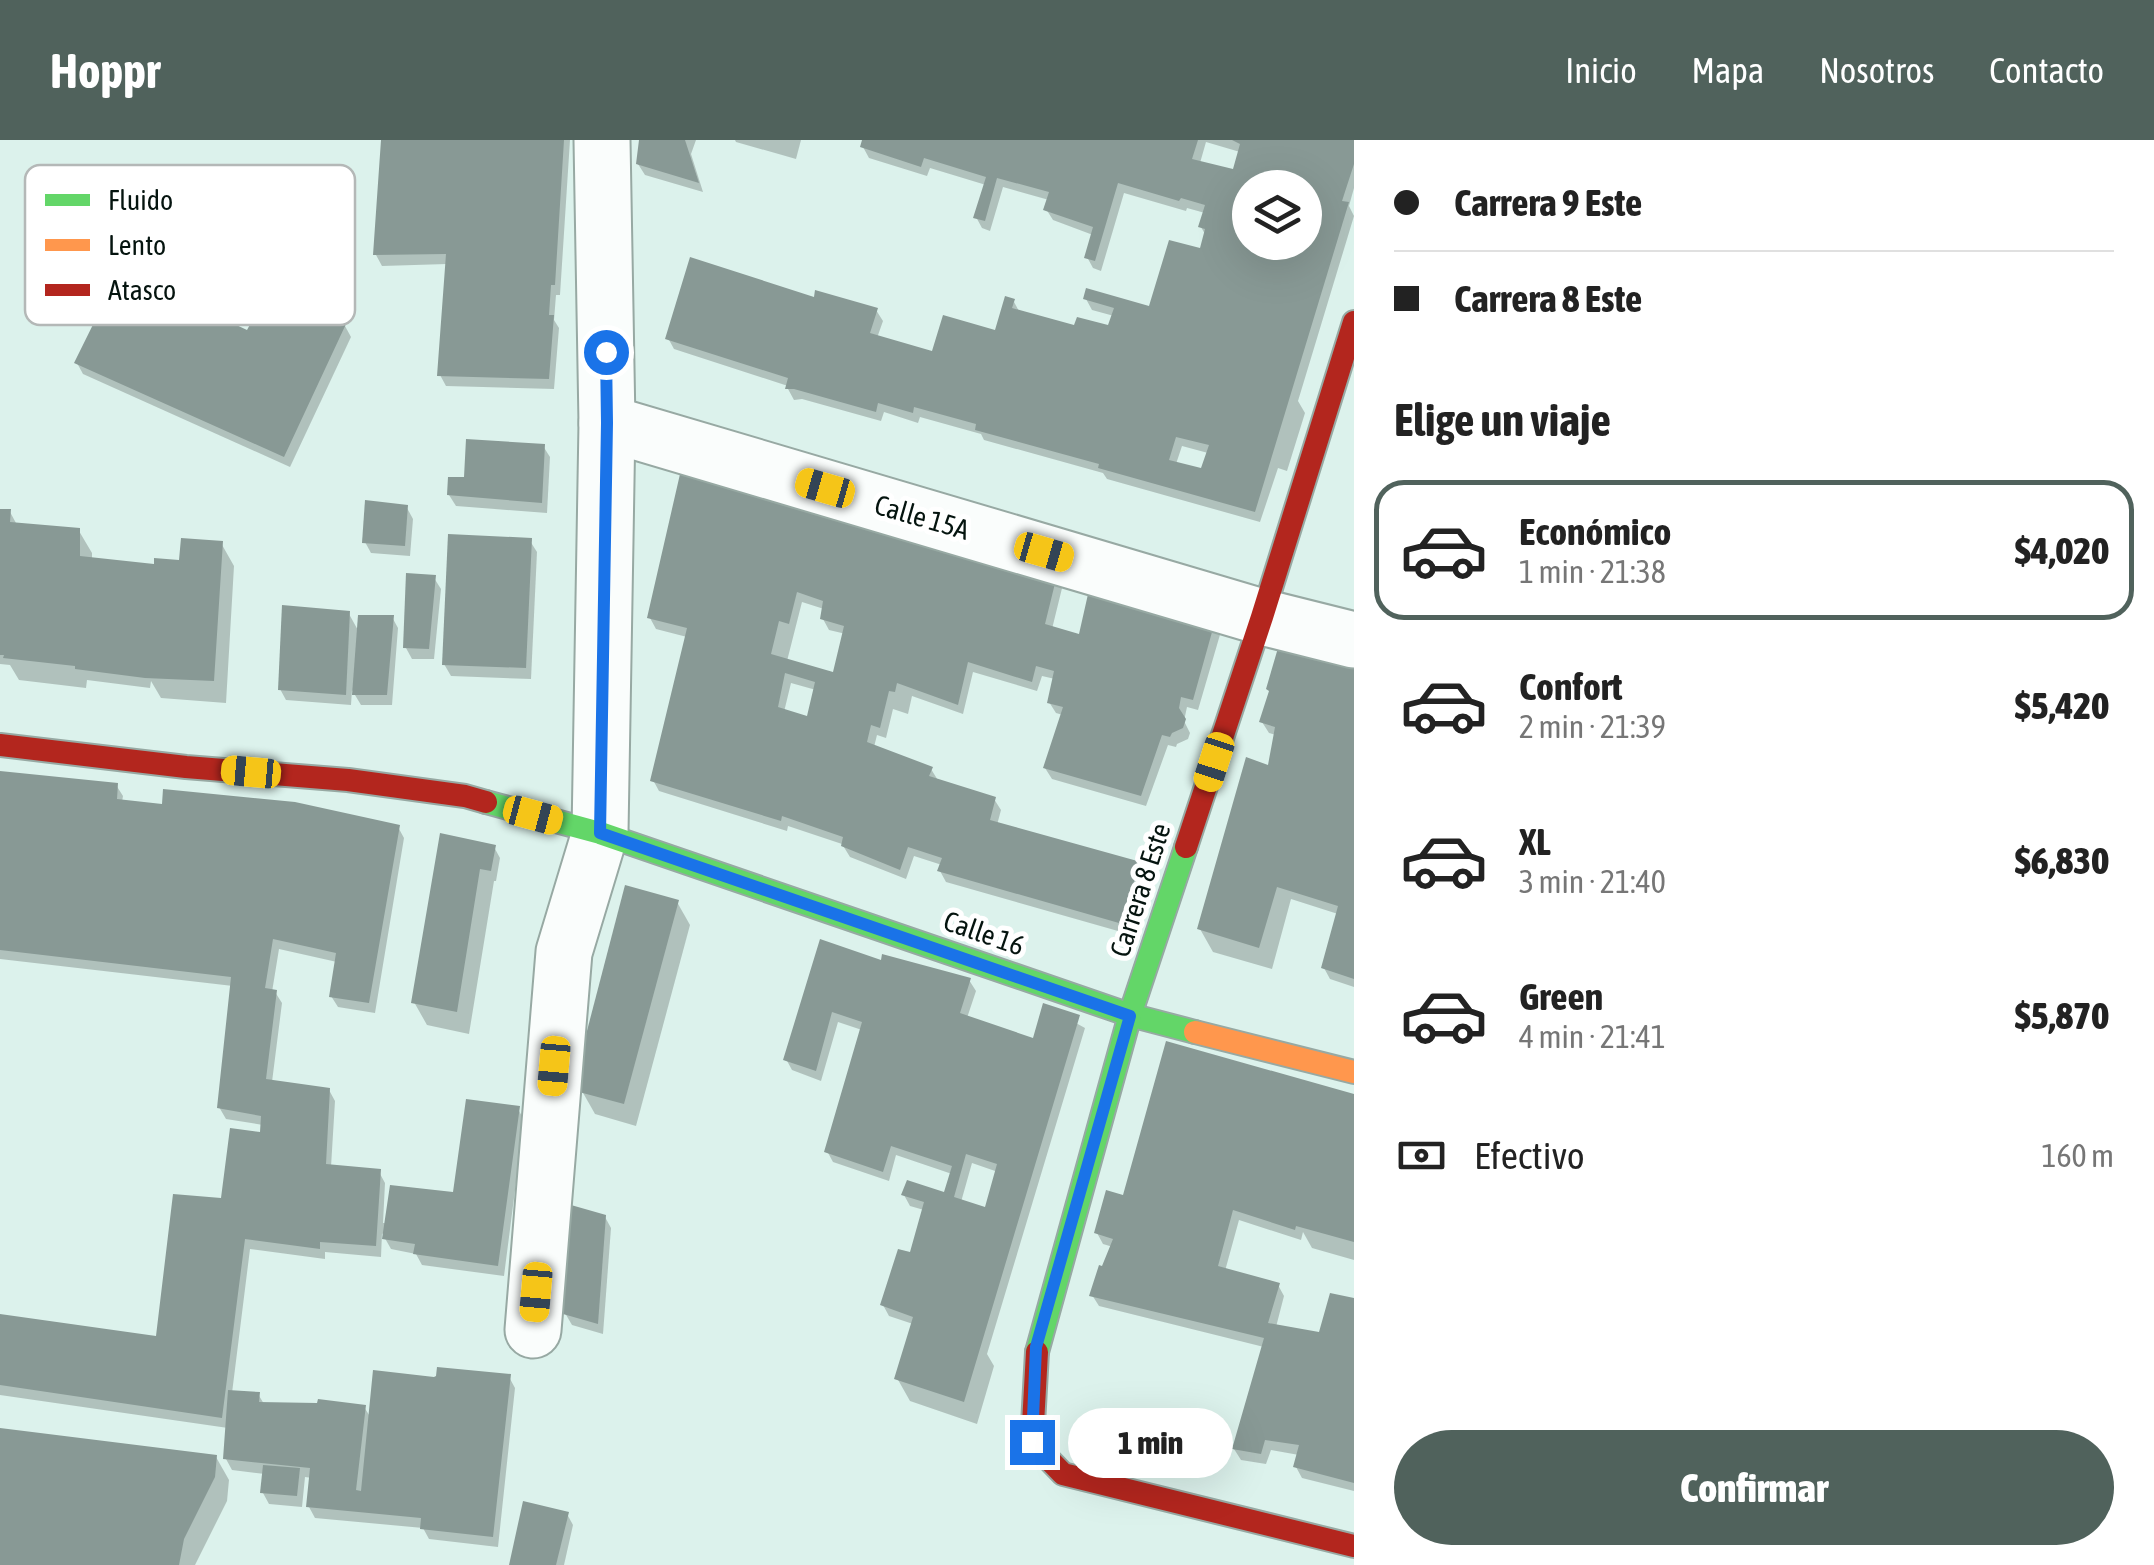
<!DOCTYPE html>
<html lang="es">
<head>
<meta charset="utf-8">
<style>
  body { margin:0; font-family:"Asap Condensed",sans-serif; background:#f2f2f2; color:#222; height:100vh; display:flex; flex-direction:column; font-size:38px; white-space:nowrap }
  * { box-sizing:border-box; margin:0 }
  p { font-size:32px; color:#767676 }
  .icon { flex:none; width:55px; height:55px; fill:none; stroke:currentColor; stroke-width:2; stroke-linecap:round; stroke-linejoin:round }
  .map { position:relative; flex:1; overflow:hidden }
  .drawer { display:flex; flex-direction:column; background:#fff; width:800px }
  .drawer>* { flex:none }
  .hud { display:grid; align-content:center; height:220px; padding:0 40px; background:#fff }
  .buttons { position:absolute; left:1232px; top:30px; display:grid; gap:20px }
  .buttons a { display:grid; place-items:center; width:90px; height:90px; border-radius:50%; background:#fff; box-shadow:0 10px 40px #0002; font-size:50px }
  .end { position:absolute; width:45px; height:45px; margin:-22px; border:12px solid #1a73e8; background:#fff; box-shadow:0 0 0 5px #fff }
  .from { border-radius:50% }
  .bubble { position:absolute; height:70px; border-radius:35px; background:#fff; box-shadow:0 10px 40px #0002; font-size:32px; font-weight:800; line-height:70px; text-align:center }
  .car { position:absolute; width:30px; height:60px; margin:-30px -15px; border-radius:12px; box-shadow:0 0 8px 2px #0007; background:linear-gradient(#f5c518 24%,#345 0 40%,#f5c518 0 76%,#345 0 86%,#f5c518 0) }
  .hud b { display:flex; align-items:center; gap:35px; height:95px; font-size:38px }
  .hud b+b { border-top:2px solid #e0e0e0 }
  .hud i { width:25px; height:25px; background:#222 }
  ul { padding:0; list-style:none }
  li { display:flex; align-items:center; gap:30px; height:140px; margin:0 20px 15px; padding:0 20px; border:5px solid transparent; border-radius:30px }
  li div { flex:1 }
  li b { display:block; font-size:38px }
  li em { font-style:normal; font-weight:800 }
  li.selected { border-color:#50625c }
  li>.icon { width:90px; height:90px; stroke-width:1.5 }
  h2 { padding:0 40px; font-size:45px; line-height:120px }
  .pay { display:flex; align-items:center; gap:25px; height:110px; padding:0 40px; font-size:38px }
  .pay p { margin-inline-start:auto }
  .primary-button { display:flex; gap:20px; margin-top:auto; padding:20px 40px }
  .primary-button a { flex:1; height:115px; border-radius:60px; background:#50625c; color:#fff; font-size:40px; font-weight:800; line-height:115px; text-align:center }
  header { display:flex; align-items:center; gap:60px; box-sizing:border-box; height:140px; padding:0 50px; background:#50625c; color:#fff }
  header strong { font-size:48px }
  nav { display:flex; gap:55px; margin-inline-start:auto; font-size:35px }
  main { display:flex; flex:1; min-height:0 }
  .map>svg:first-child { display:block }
</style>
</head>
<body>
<header>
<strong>Hoppr</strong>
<nav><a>Inicio</a><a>Mapa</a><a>Nosotros</a><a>Contacto</a></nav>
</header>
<main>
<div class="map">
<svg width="1354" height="1425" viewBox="0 0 1354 1425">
  <rect width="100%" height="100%" fill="#dcf2ec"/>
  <g fill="#0003" fill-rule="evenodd">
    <polygon points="383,0 570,0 560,155 556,155 554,180 559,188 554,249 446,246 440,235 447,124 382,126 376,115"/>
    <polygon points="641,0 696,0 691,14 703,52 645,35 638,24"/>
    <polygon points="735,0 801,0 796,19 736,2"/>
    <path d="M865 0H1354V48L1349 66 1354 76 1298 261 1305 273 1287 331 1278 328 1260 382 1107 339 1103 333 984 300 981 294 920 277 918 283 884 272 881 281 802 259 794 260 788 249V246L674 209 668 198 816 161 876 170 883 181 877 198 933 214 997 193 1014 162 1020 173 1076 188H1110L1114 176 1092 170 1086 159 1151 169 1202 111 1206 96 1201 87 1205 73 1187 68 1186 71 1124 53 1101 131 1093 128 1087 117 1093 95 1053 80 1046 69 1049 60 1003 47 990 91 982 88 976 77 986 45 930 28 927 36 869 18 863 7ZM1206 2 1240 12 1234 33 1200 23ZM1250 48H1305V102H1250ZM1182 306 1208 313 1203 331 1176 324Z"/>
    <polygon points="345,186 351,197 290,327 83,234 77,223 248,193"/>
    <polygon points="543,306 550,317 547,373 456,366 449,355 467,339"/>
    <path d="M685 324 1065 436 1052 489 1081 497 1224 481 1198 570 1187 567 1184 581 1190 593 1188 599 1177 604 1176 607 1168 605 1146 666 1052 639 1045 628 1063 575 1056 573 1049 562 1055 539 1042 536 1037 551 973 532 963 574 912 556 908 574 893 569 886 598 877 595 874 607 931 629 939 642 994 659 1001 670 997 685 1139 724 1146 736 1125 793 946 742 940 731 942 725 914 716 906 739 850 717 842 704 788 686 787 691 659 651 653 640 687 497 656 489 650 478ZM802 462 824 469 823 479 829 490 846 494 839 538 787 521ZM791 543 816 550 809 579 784 572Z"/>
    <polygon points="407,368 413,379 410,416 371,413 365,402"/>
    <polygon points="0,371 10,372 16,383 79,391 92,413 92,420 152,427 181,423 221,403 234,426 226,563 161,558 151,541 150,548 87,540 86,548 19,540 10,525 0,524"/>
    <polygon points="530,401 537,412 531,539 451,536 444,524"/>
    <polygon points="434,438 441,449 434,519 412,519 406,508"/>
    <polygon points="349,474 359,492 392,477 398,488 392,565 361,565 352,550 351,565 286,560 280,549"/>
    <polygon points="1354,508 1354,847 1330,839 1324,828 1338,774 1291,759 1272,829 1213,812 1200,789 1270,627 1276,595 1269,593 1262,582"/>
    <polygon points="0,633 116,645 123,656 122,662 398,687 404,698 375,873 338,867 331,856 337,822 279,809 272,852 275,852 282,863 272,942 329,950 335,961 331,1027 379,1032 385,1043 383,1083 387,1083 455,1054 518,969 524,980 504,1136 422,1125 416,1114 391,1109 382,1093 381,1117 325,1112 325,1119 250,1109 232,1253 258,1254 264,1264 364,1267 371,1278 434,1240 509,1237 515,1248 498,1407 429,1399 423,1388 315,1378 309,1367 312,1338 305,1337 302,1367 269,1364 263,1353 265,1334 232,1330 226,1319 228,1288 0,1255 0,1177 158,1199 223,1060 262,995 263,985 226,979 219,967 233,846 0,819"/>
    <polygon points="442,696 494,707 500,718 496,741 494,741 469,894 427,885 414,862"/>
    <polygon points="677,762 690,785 636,986 595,974 582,951"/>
    <path d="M821 802 883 823 969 840 976 851 967 878 1035 901 1045 866 1085 888 987 1214 994 1226 977 1284 910 1261 897 1238 913 1184 889 1176 883 1165 912 1116 924 1070 910 1066 904 1055 946 1056 952 1034 896 1015 889 1041 833 1022 827 1011 862 890 838 882 821 941 792 930 786 919ZM972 1023 998 1032 987 1070 961 1062Z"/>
    <polygon points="1354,956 1354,1120 1312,1108 1303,1092 1301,1100 1239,1080 1225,1131 1278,1145 1284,1156 1276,1187 1321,1195 1354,1162 1354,1351 1302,1338 1296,1327 1299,1315 1271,1310 1266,1324 1241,1320 1234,1309 1264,1207 1099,1166 1092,1155 1113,1107 1103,1104 1097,1093 1125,1058"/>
    <polygon points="605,1077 611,1088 603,1194 572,1185 565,1173"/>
    <polygon points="0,1291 216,1317 229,1340 227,1361 195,1425 0,1425"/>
    <polygon points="567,1374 573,1385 564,1425 512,1425"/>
  </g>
  <g fill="#889995" fill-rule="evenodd">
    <polygon points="381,0 564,0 555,145 551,145 549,175 554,175 549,239 437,236 446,114 373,115"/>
    <polygon points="639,0 685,0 699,43 636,24"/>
    <path d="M862 0H1198L1192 19 1233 29 1240 4 1232 0H1354V24L1342 61 1349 62 1255 372 1098 328 1099 324 975 290 976 284 914 267 913 273 878 263 876 272 794 249H785L788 238 665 199 690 117 814 157 815 150 878 168 870 193 932 211 943 175 995 190 1005 156 1015 159 1012 168 1074 185 1077 177 1108 185 1114 168 1083 159 1086 148 1149 166 1169 100 1200 108 1205 89 1198 87 1205 65 1181 58 1179 61 1118 43 1095 121 1084 118 1093 87 1043 70 1049 52 997 38 985 81 973 78 986 37 924 18 921 27 860 7ZM1250 48H1305V102H1250ZM1176 297 1209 305 1201 328 1169 320Z"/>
    <polygon points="120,130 247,190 270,148 346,184 284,317 74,223"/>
    <polygon points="466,299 545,304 542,363 447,355 448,337 464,337"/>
    <path d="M683 321 1060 423 1045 484 1079 494 1093 432 1219 467 1193 560 1181 557 1179 568 1186 579 1183 588 1172 593 1170 597 1162 595 1141 656 1043 628 1063 567 1047 563 1054 531 1036 526 1032 542 968 522 958 565 897 543 895 552 889 551 880 588 871 585 867 602 933 627 929 636 996 657 990 680 1141 722 1119 783 937 731 942 718 908 707 900 730 841 706 843 697 782 676 781 681 650 641 687 488 647 478ZM797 452 823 461 820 479 844 486 833 532 771 514 779 481 789 484ZM785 533 815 542 807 576 778 567Z"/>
    <polygon points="365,360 408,365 405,406 362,403"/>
    <polygon points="0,369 11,369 10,382 80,388 80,416 154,424 154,418 179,420 181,398 223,401 214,541 145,538 75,529 75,526 3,518 4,515 0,515"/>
    <polygon points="448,394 532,398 526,528 442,525"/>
    <polygon points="406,433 436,435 429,509 403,508"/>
    <polygon points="282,465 350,471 346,555 278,550"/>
    <polygon points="358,475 394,475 387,555 352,555"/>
    <polygon points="1285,484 1354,505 1354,839 1321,828 1338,766 1277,747 1259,808 1197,789 1246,617 1268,625 1275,587 1259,582 1269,551 1266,549"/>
    <polygon points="0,631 118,643 117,659 162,664 163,649 295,662 400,685 369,863 329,857 336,813 273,799 265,848 277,850 266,939 330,948 326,1024 381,1029 376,1106 320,1102 320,1109 245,1099 222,1278 0,1245 0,1174 156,1196 173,1054 221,1058 230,988 260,992 261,976 217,968 231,837 0,810"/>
    <polygon points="440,693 496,705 491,731 480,729 457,872 411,863"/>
    <polygon points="625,745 679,760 624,964 579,952 582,910"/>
    <path d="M820 799 881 820 882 814 971 838 960 873 1033 898 1043 863 1080 875 964 1262 894 1239 913 1177 880 1165 898 1109 910 1112 924 1062 901 1055 907 1040 944 1052 952 1026 891 1006 883 1032 824 1012 862 882 832 872 816 931 783 920ZM966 1014 997 1024 985 1067 954 1057Z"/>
    <polygon points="1166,901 1354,954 1354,1102 1296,1086 1295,1090 1233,1070 1218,1126 1280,1143 1268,1183 1319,1192 1330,1153 1354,1158 1354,1343 1293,1327 1299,1305 1265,1300 1261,1314 1232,1309 1264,1198 1089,1156 1099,1125 1102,1126 1113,1099 1094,1093 1106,1050 1123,1055"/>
    <polygon points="466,959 520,966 498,1126 413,1114 415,1104 382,1099 390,1045 453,1052"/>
    <polygon points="571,1065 606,1075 598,1184 563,1174"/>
    <polygon points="437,1227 511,1234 493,1397 420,1389 421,1378 306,1367 310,1328 223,1319 228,1250 260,1252 259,1262 317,1263 318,1259 366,1265 356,1350 361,1351 373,1230 434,1237 436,1236"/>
    <polygon points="0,1288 217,1315 215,1337 184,1399 179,1425 0,1425"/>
    <polygon points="263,1325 300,1328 297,1356 260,1353"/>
    <polygon points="523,1361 569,1372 556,1425 509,1425"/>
  </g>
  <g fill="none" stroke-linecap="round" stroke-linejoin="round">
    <g stroke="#97a9a3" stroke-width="59">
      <g id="street">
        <polyline points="607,283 1262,477 1354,500"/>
        <polyline points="533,1190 564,812 600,693 607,283 602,0"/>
      </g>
    </g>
    <g stroke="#97a9a3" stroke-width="26">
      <g id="fast">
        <polyline points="486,662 600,693 1130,875 1195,892"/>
        <polyline points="1037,1212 1130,875 1186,707"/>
      </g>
    </g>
    <g stroke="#97a9a3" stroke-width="26">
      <polyline id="slow" points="1195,892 1354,932"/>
    </g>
    <g stroke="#97a9a3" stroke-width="26">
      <g id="jam">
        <polyline points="0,605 186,627 348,640 465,656 486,662"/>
        <polyline points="1186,707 1262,477 1354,182"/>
        <polyline points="1037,1212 1032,1302 1063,1334 1354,1406"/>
      </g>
    </g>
    <use href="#street" stroke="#fafdfc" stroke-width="55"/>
    <use href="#fast" stroke="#63d668" stroke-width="22"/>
    <use href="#slow" stroke="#ff974d" stroke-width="22"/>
    <use href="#jam" stroke="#b3261e" stroke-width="22"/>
  </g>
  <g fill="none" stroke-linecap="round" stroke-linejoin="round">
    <polyline stroke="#1a73e8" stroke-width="12" points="606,212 607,283 600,693 1130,876 1036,1207 1032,1302"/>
  </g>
  <g text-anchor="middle" stroke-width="10" stroke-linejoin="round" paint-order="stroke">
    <g font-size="28" fill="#05140f" stroke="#fff">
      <text transform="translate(922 377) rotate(16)" y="10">Calle 15A</text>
      <text transform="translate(1140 750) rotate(-72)" y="10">Carrera 8 Este</text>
      <text transform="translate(984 793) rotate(19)" y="10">Calle 16</text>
    </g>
  </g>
  <rect x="25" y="25" width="330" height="160" rx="15" fill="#fff" stroke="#b4b8b7" stroke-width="2.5"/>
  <rect x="45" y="54" width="45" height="12" fill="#63d668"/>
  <rect x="45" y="99" width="45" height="12" fill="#ff974d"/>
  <rect x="45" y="144" width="45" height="12" fill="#b3261e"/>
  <g font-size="28" fill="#05140f">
    <text x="108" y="70">Fluido</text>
    <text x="108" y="115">Lento</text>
    <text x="108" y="160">Atasco</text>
  </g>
</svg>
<div class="buttons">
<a><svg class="icon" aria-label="layers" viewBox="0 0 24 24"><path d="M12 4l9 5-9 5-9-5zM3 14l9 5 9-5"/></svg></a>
</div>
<i class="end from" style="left:606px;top:212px"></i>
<i class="end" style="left:1032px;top:1302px"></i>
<div class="bubble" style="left:1068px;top:1268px;width:165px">1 min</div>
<i class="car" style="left:825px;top:348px;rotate:286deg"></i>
<i class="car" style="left:1044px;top:412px;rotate:106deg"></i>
<i class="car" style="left:1214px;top:622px;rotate:198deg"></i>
<i class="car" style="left:251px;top:632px;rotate:275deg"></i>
<i class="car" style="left:533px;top:675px;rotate:105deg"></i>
<i class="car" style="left:554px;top:926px;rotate:185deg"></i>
<i class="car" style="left:536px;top:1152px;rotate:185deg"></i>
</div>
<section class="drawer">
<div class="hud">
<b><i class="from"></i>Carrera 9 Este</b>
<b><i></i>Carrera 8 Este</b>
</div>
<h2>Elige un viaje</h2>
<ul>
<li class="selected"><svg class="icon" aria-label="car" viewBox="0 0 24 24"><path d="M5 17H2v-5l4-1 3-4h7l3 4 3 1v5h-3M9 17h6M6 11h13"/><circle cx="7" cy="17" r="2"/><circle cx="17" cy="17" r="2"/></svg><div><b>Económico</b><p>1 min · 21:38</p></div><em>$4,020</em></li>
<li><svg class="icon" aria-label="car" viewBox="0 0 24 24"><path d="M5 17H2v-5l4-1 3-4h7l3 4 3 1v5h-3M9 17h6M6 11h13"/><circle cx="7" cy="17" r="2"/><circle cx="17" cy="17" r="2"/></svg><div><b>Confort</b><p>2 min · 21:39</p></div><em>$5,420</em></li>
<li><svg class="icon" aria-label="car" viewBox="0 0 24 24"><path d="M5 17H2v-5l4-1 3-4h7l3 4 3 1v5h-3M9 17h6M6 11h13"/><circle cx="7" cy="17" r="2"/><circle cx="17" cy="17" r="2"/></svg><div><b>XL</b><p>3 min · 21:40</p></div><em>$6,830</em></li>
<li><svg class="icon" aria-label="car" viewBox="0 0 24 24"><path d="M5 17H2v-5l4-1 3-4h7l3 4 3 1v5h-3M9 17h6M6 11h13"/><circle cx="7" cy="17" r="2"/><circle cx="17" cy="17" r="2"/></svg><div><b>Green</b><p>4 min · 21:41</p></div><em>$5,870</em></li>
</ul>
<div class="pay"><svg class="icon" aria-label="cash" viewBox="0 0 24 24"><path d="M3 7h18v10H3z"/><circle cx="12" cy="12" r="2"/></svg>Efectivo<p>160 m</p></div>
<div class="primary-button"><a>Confirmar</a></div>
</section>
</main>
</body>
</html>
